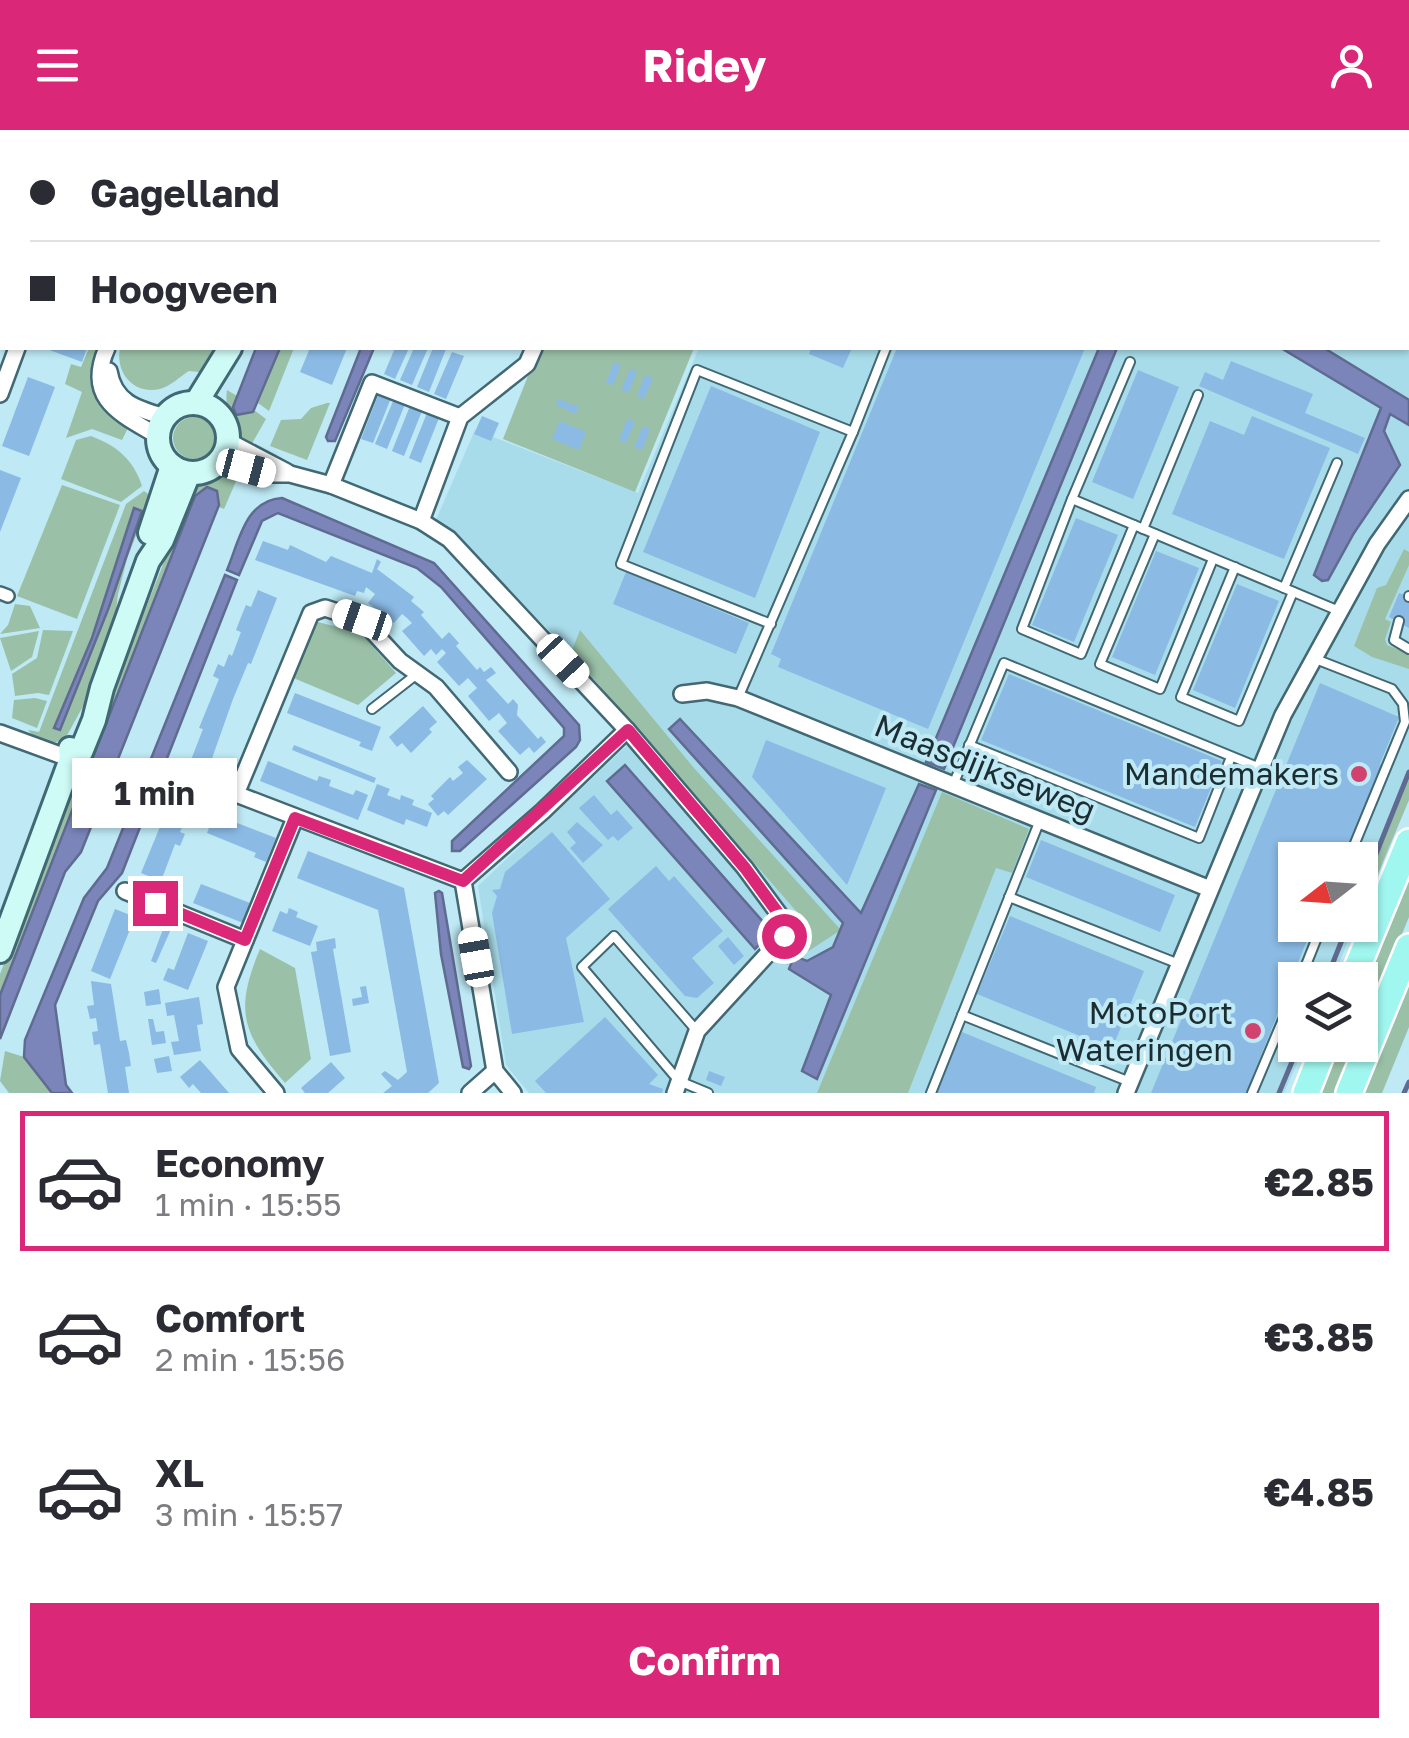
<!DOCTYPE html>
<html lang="en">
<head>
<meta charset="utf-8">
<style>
  body { margin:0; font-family:"Golos Text",sans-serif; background:#f2f2f3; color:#2b2b33; height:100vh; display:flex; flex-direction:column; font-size:38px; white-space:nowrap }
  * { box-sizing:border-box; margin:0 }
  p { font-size:32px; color:#7c7c81 }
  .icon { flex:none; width:55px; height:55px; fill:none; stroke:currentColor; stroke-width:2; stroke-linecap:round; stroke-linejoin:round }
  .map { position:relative; height:963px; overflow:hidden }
  .panel { display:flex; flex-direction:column; background:#fff; flex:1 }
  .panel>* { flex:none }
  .banner { position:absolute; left:0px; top:0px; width:1410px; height:220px; box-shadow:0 2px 8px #0004; display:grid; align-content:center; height:220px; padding:0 30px; background:#fff }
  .needle { width:65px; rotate:253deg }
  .tools { position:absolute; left:1278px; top:712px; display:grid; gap:20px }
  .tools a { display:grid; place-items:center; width:100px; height:100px; border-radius:0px; background:#fff; box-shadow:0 2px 8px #0004; font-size:50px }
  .end { position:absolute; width:45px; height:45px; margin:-22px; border:12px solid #db2777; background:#fff; box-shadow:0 0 0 5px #fff }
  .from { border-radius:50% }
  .bubble { position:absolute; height:70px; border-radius:0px; background:#fff; box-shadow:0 2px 8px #0004; font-size:32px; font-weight:700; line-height:70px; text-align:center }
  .car { position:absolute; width:30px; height:60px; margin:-30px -15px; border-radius:12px; box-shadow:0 0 8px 2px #0007; background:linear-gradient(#fff 24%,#345 0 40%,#fff 0 76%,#345 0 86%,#fff 0) }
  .banner b { display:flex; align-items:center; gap:35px; height:95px; font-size:38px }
  .banner b+b { border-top:2px solid #e1e1e2 }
  .banner i { width:25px; height:25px; background:#2b2b33 }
  ul { padding:18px 0 0; list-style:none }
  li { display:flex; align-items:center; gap:30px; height:140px; margin:0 20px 15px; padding:0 10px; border:5px solid transparent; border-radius:0px }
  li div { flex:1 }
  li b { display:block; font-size:38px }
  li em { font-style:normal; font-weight:700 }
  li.selected { border-color:#db2777 }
  li>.icon { width:90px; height:90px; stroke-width:1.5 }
  .button { display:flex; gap:20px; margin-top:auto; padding:20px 30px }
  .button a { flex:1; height:115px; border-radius:0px; background:#db2777; color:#fff; font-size:40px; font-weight:700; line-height:115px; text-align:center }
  header { display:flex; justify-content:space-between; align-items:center; height:130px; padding:0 30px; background:#db2777; color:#fff; font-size:45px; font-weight:700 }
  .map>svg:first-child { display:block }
</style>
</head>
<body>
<header><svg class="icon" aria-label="menu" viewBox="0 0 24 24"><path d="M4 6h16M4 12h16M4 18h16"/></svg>Ridey<svg class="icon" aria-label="person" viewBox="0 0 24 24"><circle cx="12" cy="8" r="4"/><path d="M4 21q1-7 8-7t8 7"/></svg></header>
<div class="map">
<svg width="1409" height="963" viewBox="0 0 1409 963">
  <rect width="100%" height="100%" fill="#bee9f5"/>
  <polygon fill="#a9dcea" points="790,0 1409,0 1409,665 1360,783 1360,730 1295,730 1295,795 1355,795 1332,850 1295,850 1295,915 1305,915 1284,963 529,963 506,935 478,756 639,604 558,509 435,392 475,300 638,363 699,218 1408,218 1408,2 789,2"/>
  <g fill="#9ac1a8" fill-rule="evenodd">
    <polygon points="464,0 784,0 463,2"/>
    <path d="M89 218H97C82 257 93 276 129 296L122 310 92 299 66 308 82 262 65 254 71 234 81 237Z"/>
    <path d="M120 218H220L208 243 189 241C179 247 171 256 160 259 133 265 115 242 120 218Z"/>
    <polygon points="280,218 294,218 269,281 258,273"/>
    <polygon points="539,218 694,218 635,362 503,309"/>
    <path d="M227 260 237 266 233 276 254 280 266 289 250 317C233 304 224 281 227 260Z"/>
    <polygon points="327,273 330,273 307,330 270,316 281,290 301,289 311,278"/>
    <circle cx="194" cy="308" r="21"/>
    <path d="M91 306C117 316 133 329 142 356L121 372 61 349 76 310Z"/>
    <polygon points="222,342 240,342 224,379 219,377 219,369 200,361 195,366 188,364 199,351"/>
    <polygon points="62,355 120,375 77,489 17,466"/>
    <path d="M144 361 151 366 127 429 118 464 113 507 92 560 65 609C53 616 36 611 28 600L39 602 126 374ZM134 378 109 477 61 599 55 597 92 508Z"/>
    <polygon points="184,382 189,384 0,865 0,844"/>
    <polygon points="1404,419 1409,422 1409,435 1385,489 1391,492 1385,509 1387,515 1409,524 1409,539 1372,527 1354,516 1377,458 1386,455"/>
    <polygon points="15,474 30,476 40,498 0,504 8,495"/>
    <polygon points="314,491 361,503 396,543 358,575 291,547"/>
    <polygon points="43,500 73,501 49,565 38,563 15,566 12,544 37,528"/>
    <polygon points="580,500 694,638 841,800 787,835 781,827 810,797 571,523"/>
    <polygon points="39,501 32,527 11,541 0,508"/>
    <polygon points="35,568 47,571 37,598 12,588 14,570"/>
    <polygon points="1409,649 1409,670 1360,787 1360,770"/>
    <polygon points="942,662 1029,699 1012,743 996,738 908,963 817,963"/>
    <polygon points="1409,737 1409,787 1360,906 1360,857"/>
    <path d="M260 819 295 838 311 929 285 953C242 903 234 881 260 819Z"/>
    <polygon points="1409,843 1409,897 1382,963 1360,963"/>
    <polygon points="1336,915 1356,915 1337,963 1317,963"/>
    <polygon points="5,921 24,927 52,963 9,963 0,951"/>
  </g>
  <g fill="#7c85b9" stroke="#5f6b90" stroke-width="2.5">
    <polygon points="256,218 280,218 253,282 236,285 233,277"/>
    <polygon points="361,218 374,218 335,311 328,311 326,307"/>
    <polygon points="1099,218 1117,218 944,639 926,632"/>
    <polygon points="1281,218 1324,218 1409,270 1409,295 1390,284 1384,301 1400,335 1354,403 1328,450 1322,451 1314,445 1381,278"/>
    <polygon points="207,357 217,361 219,375 81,722 65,742 0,909 0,865 195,366"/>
    <path d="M282 368 434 433 579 595 580 610 576 617 460 721H452V711L564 606V598L441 457 417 438 278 383 262 391 239 445 227 440C239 412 245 370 282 368Z"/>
    <polygon points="134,378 142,381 109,477 60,600 54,598 92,508"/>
    <polygon points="225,445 237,450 122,743 98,771 55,875 66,955 72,963 52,963 24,927 25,910 84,768 107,738"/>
    <polygon points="680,589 861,783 919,654 936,660 817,949 802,941 831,865 789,839 794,826 807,831 833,817 843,793 669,599"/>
    <polygon points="625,635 772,802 755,819 607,651"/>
    <polygon points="439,761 442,763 471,936 469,939 463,937 441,824 435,763"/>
  </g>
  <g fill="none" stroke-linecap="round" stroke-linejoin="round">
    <g stroke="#5f6b90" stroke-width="5">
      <polyline points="1360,764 1409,642"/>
      <polyline points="1326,850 1348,795"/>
      <polyline points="1279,963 1299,915"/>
      <polyline points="1404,963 1409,952"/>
    </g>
  </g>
  <g fill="#8bbae4">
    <polygon points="44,218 87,218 82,232"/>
    <polygon points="310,218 347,218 332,255 300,242"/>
    <polygon points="395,218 409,218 395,249 384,244"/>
    <polygon points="414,218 428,218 412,255 400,250"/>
    <polygon points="433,218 446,219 429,262 417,257"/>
    <polygon points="811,218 852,218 843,238 809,224"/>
    <polygon points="897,218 1085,218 928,599 778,537 781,529 771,524"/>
    <polygon points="452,222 464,226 446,269 434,264"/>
    <polygon points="1231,231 1313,264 1305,283 1365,308 1358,324 1199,256 1205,242 1223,250"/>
    <polygon points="614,232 621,236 613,255 606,253"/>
    <polygon points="630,239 637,242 629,262 621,260"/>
    <polygon points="1138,240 1179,257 1133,369 1092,352"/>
    <polygon points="645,245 653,248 644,269 637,266"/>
    <polygon points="28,247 55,257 29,326 2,316"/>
    <polygon points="711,256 820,302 755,468 643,422"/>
    <polygon points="379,263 391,268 373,313 361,309"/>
    <polygon points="394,269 405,274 387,319 375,314"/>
    <polygon points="558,269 579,277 576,284 556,275"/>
    <polygon points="410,276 422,281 404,326 392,321"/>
    <polygon points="427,283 439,288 421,333 409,328"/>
    <polygon points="482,286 499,293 491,311 474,304"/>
    <polygon points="1252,286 1330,318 1284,429 1172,384 1210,291 1244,305"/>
    <polygon points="627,289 635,292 626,313 619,310"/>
    <polygon points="560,291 586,302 579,320 552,309"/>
    <polygon points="643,296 650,299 642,320 634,317"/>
    <polygon points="0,340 21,348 0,402"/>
    <polygon points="1076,388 1118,405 1074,512 1032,495"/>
    <polygon points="263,411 288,420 290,415 326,432 331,426 372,443 377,429 381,432 377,439 414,467 411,471 424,482 421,485 442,509 449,502 459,513 456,516 477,540 480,537 484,542 491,537 496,543 486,550 508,574 513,569 518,575 517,585 538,609 541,606 546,612 534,623 529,617 520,625 498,601 507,593 499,583 489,591 468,566 477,558 468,548 459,556 437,532 446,523 442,519 436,525 431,519 424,526 402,501 412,493 407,488 402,484 394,493 368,473 375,464 366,457 364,463 357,461 355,466 255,430"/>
    <polygon points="1156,421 1199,438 1155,545 1112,527"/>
    <polygon points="626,442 749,493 736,524 613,474"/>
    <polygon points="1237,454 1279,471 1235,578 1193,560"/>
    <polygon points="258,460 277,468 251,534 248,533 233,569 198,668 174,658 178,646 184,648 203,599 199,598 219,549 213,546 218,534 224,537 229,524 232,526 241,502 236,500 241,487 246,475 251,477"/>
    <polygon points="1399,463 1409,467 1409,498 1389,487"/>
    <polygon points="1009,544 1222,631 1195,697 981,610"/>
    <polygon points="1320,553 1399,587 1380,634 1382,635 1343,730 1295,730 1295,795 1313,795 1246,963 1151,963"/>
    <polygon points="295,563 381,597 372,621 359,616 361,612 287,583"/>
    <polygon points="423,576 437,592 429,599 432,602 411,623 402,613 397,617 389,607"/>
    <polygon points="766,610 886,658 847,755 752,647"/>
    <polygon points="294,615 376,648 374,653 292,620"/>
    <polygon points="467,630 487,649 448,685 444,681 438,686 428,674 434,669 431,666 450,647 453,651 463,643 458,637"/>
    <polygon points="268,631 317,651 319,646 331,650 329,656 353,665 356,660 368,665 358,690 260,651"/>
    <polygon points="377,654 390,659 387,665 400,670 401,665 414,670 412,675 432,683 427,697 406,689 404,695 367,680"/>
    <polygon points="594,665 611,685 617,680 633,698 618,711 613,706 608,710 579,678"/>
    <polygon points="171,670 195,679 190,692 185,690 180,702 185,704 180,716 175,714 161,751 141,743"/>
    <polygon points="214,684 276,708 266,732 254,727 256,723 207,703"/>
    <polygon points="577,692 603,715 583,733 570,718 576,713 567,702"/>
    <polygon points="552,702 610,769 566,808 584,892 512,904 492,783 497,766 492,760 500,759 505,742"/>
    <polygon points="1041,710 1175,765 1160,802 1026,747"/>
    <polygon points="308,721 404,758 439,953 428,963 383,963 392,956 381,944 385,941 398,950 407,942 378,780 297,748"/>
    <polygon points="656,736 669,751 674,746 723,801 692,828 714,853 697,868 685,866 608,779"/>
    <polygon points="201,754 250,773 243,793 193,773"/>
    <polygon points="289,778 298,782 296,787 318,796 310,816 272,801 280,781 287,784"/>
    <polygon points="115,779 135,787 110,849 91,841"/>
    <polygon points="1010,786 1144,841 1112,919 977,864"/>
    <polygon points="165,794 172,797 156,833 151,831"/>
    <polygon points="188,803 208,811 188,860 163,850 168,838 174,840"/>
    <polygon points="728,807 744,826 734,835 718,816"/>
    <polygon points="335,808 336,818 333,819 351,922 330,926 311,822 317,821 316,812"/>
    <polygon points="91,851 111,854 120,911 126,910 129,923 131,936 125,937 129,963 108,963 100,914 94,915 92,902 98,901 96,888 90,889 87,876 94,875"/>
    <polygon points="366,856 369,873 353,876 352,869 362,867 360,857"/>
    <polygon points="159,859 161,874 146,876 144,862"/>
    <polygon points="199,867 203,894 197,895 201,921 174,925 171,912 179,911 174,885 167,886 165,873"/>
    <polygon points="605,887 658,945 649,954 663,959 662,963 546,963 535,951"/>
    <polygon points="148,889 153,889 156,902 164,901 166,913 152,915"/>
    <polygon points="962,902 1096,957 1094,963 937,963"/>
    <polygon points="169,926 172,941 157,943 154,929"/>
    <polygon points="200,930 209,940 229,963 201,963 193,954 189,958 180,947"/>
    <polygon points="331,932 345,948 328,963 305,963 301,958"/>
    <polygon points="709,941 725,947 721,956 706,950"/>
  </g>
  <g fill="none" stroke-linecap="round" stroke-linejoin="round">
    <g stroke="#416873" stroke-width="12">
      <g id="service">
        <polyline points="619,2 620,0"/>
        <polyline points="1208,2 1209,0"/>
        <polyline points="1408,116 1409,112"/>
        <polyline points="1130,232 1072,369 1022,499 1081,524 1134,395"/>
        <polyline points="853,302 886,218"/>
        <polyline points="1072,369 1339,481"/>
        <polyline points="1143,399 1198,265"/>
        <polyline points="1155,404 1100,534 1160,559 1213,429"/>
        <polyline points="1235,437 1181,567 1239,591 1293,462"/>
        <polyline points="1284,458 1337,333"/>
        <polyline points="1409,467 1409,466"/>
        <polyline points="1399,491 1394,510 1409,519"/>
        <polyline points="1313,528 1392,559 1403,574 1405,592 1348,730"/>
        <polyline points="738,568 853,302 697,240 621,434 771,494"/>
        <polyline points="372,579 417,544"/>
        <polyline points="969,615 1199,708 1231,627"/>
        <polyline points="953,655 1004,533 1260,638"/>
        <polyline points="1009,767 1179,834"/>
        <polyline points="1300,850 1322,795"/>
        <polyline points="962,885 1130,952"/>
        <polyline points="697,901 614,806 582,837 679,951 708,963"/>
        <polyline points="931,963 1040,690"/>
        <polyline points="1252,963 1295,861"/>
      </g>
    </g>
    <g stroke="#416873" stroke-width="16">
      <polyline id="pedestrian" points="0,463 8,466"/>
    </g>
    <g stroke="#416873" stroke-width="20">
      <g id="minor">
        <polyline points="989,0 993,2"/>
        <polyline points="90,2 90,0"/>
        <polyline points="188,2 189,0"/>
        <polyline points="0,29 2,30"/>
        <polyline points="0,178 2,179"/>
        <path d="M107 218C84 269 121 284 158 306"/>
        <path d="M109 241C114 273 138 279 165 287"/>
        <polyline points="0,264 17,218"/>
        <polyline points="228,311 287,342"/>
        <polyline points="220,330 266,344 290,344 331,355 421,391 449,409 627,600 745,738 784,791 784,806 697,901 675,963"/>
        <polyline points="331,355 372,253 460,287"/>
        <polyline points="421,391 460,287 527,234 534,218"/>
        <polyline points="682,564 707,561 738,568 1210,759"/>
        <polyline points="0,603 71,629"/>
        <polyline points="463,751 236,664 311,483 325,478 362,490 400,531 436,557 509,642"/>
        <polyline points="125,761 245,810"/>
        <polyline points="276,963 239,919 226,857 295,688"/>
        <polyline points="470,963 495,941"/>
        <polyline points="513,963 495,941 463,751 543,681 627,600"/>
        <polyline points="1126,963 1283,585 1377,414 1409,369"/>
      </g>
    </g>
    <g stroke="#416873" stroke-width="28">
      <g id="secondary">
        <polyline points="321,2 322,0"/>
        <circle cx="193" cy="308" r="35"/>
        <polyline points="196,273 230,218"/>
        <polyline points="150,403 172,336"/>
        <polyline points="71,629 81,622 94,590 102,558 148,431 162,410 189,343"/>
        <polyline points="0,821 71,629 70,619"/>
      </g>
    </g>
    <g stroke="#fff" stroke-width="30">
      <g id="primary">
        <polyline points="1352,850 1409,712"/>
        <polyline points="1306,963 1325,915"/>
        <polyline points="1349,963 1409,817"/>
      </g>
    </g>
    <use href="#service" stroke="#fff" stroke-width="8"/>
    <use href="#pedestrian" stroke="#fff" stroke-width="11"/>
    <use href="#minor" stroke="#fff" stroke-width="15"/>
    <use href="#secondary" stroke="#cffbf7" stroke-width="22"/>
    <use href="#primary" stroke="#a0f7ef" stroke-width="25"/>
  </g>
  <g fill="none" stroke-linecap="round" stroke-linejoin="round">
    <polyline stroke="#db2777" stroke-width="12" points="155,773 245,810 295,688 463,751 628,600 745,738 784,791 784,806"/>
  </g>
  <g fill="#d1436e" stroke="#bee9f5" stroke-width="4">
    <circle cx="1359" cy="644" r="10"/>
    <circle cx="1253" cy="901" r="10"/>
  </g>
  <g text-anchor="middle" stroke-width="8" stroke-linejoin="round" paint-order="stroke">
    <g font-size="32" fill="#1c2d32" stroke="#bee9f5">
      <text transform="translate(985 638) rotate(22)" y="11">Maasdijkseweg</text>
    </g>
    <g font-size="32" fill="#1c2d32" stroke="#bee9f5" text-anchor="end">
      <text x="1339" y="655">Mandemakers</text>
      <text x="1233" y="894">MotoPort<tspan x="1233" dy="37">Wateringen</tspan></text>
    </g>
  </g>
</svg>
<div class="tools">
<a><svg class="needle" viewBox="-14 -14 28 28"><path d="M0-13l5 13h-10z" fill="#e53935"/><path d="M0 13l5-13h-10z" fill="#7c7c81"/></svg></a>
<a><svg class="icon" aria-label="layers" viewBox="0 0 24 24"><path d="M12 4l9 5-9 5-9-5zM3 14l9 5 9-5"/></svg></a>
</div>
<i class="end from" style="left:784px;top:806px"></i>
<i class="end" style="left:155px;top:773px"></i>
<div class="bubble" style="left:72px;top:628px;width:165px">1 min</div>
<i class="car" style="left:246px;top:338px;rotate:105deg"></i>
<i class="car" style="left:362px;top:490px;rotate:289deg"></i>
<i class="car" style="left:563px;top:531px;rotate:137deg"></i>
<i class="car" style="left:476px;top:827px;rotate:350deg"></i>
<div class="banner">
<b><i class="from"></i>Gagelland</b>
<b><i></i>Hoogveen</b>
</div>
</div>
<section class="panel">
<ul>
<li class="selected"><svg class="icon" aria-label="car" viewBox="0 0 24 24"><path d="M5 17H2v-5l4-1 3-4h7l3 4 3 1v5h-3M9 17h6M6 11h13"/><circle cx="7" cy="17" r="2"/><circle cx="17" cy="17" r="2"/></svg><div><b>Economy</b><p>1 min · 15:55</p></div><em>€2.85</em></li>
<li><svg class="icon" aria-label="car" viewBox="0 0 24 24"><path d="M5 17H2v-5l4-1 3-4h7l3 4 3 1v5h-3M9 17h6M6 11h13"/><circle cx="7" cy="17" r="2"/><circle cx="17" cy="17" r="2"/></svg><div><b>Comfort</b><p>2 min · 15:56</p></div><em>€3.85</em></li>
<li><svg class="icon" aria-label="car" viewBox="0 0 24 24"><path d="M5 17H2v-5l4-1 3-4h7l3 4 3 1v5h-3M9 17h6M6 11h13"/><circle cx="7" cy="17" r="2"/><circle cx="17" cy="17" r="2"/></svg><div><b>XL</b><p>3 min · 15:57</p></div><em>€4.85</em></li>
</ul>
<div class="button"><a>Confirm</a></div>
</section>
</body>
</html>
